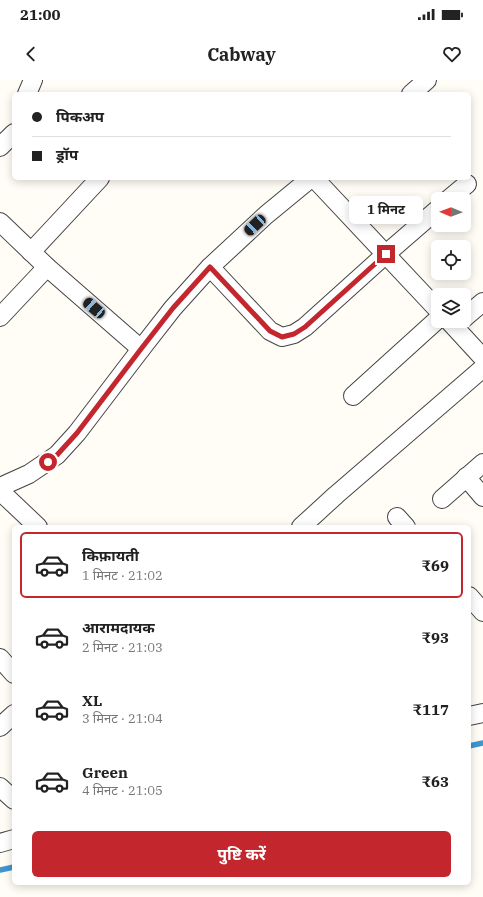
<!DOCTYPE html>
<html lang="hi">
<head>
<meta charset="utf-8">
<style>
  body { margin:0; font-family:"IBM Plex Serif","Noto Sans Devanagari",serif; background:#f6f6f6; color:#222; height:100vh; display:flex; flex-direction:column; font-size:15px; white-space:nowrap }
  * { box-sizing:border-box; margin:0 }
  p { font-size:13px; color:#767676 }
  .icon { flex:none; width:22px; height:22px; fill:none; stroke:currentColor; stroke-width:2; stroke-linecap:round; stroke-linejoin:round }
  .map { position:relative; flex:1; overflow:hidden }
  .details { position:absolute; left:12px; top:445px; width:459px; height:360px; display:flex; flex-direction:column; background:#fff; border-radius:6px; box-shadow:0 2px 10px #0003 }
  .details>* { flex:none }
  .banner { position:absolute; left:12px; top:12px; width:459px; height:88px; border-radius:6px; box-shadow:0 2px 10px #0003; display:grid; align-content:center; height:88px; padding:0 20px; background:#fff }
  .needle { width:26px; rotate:271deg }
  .fabs { position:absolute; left:431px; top:112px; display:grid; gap:8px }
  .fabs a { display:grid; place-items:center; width:40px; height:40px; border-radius:6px; background:#fff; box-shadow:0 2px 10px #0003; font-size:20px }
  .end { position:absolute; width:18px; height:18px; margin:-9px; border:5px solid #c4262e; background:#fff; box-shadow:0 0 0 2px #fff }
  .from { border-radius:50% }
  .bubble { position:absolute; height:28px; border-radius:6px; background:#fff; box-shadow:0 2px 10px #0003; font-size:13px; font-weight:700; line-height:28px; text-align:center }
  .car { position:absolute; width:12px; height:24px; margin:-12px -6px; border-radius:5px; box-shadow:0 0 3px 1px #0007; background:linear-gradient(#222 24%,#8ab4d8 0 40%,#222 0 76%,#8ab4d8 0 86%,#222 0) }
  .banner b { display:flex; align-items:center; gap:14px; height:38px; font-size:15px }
  .banner b+b { border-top:1px solid #e0e0e0 }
  .banner i { width:10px; height:10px; background:#222 }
  ul { padding:7px 0 0; list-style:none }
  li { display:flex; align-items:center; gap:12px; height:66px; margin:0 8px 6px; padding:0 12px; border:2px solid transparent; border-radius:6px }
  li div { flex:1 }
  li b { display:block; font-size:15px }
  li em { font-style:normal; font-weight:700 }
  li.current { border-color:#c4262e }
  li>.icon { width:36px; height:36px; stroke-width:1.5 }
  .cta { display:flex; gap:8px; margin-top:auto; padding:8px 20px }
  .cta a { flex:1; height:46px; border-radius:6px; background:#c4262e; color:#fff; font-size:16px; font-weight:700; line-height:46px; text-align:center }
  .status { display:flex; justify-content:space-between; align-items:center; height:28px; padding:0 20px; background:#fff; direction:ltr }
  .status svg { height:11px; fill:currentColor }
  header { display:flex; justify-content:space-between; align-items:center; height:52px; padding:0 20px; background:#fff; font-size:18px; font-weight:700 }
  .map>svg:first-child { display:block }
</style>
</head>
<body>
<div class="status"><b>21:00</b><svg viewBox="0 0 49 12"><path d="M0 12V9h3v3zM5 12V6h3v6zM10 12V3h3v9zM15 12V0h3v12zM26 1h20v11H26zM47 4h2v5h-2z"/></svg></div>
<header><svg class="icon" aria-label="back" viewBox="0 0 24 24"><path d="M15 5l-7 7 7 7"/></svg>Cabway<svg class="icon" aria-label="heart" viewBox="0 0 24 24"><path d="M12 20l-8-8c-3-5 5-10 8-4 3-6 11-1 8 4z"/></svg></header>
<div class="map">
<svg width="483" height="817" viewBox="0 0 483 817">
  <rect width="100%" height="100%" fill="#fffdf5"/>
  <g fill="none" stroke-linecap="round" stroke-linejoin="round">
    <g stroke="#3f96cf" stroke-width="5.5">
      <polyline points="469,666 483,663"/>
      <polyline points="0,790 14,787"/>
    </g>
    <g stroke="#444" stroke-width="20">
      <g id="street">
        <polyline points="27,14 33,0"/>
        <polyline points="411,14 427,0"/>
        <polyline points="0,67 14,53"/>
        <polyline points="314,98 438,230"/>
        <polyline points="449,119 467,104"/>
        <polyline points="0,142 47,187 141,269"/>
        <polyline points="31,172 100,98"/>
        <polyline points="210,187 270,251 282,257 294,254 305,247 386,174 438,129"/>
        <polyline points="0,237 47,187"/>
        <polyline points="464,238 483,222"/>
        <polyline points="449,241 483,278"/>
        <polyline points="353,316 438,239"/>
        <polyline points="466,397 483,417"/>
        <polyline points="0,407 29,394 57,375 77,353 141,269 173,228 210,187 266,135 311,98"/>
        <polyline points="0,411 38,447"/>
        <polyline points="442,419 483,383"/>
        <polyline points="397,437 406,447"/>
        <polyline points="301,447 336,415 483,288"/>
        <polyline points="469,516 483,532"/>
        <polyline points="0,578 14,594"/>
        <polyline points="469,636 483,633"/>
        <polyline points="0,647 14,634"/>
        <polyline points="0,707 14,720"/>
        <polyline points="0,763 14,759"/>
      </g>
    </g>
    <use href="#street" stroke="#fff" stroke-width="18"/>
  </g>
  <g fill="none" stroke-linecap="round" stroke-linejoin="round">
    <polyline stroke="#c4262e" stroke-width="5" points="48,382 57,375 77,353 141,269 173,228 210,187 270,251 282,257 294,254 305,247 386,174"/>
  </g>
</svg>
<div class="fabs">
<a><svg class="needle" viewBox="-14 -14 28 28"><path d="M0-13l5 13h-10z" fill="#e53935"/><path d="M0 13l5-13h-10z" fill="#767676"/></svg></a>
<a><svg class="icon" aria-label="locate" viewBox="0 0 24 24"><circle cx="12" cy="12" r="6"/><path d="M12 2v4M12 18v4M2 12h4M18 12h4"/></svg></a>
<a><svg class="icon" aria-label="layers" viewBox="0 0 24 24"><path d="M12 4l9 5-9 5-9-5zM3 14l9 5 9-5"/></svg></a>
</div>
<i class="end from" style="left:48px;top:382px"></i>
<i class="end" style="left:386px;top:174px"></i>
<div class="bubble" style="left:349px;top:116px;width:74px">1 मिनट</div>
<i class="car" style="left:255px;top:145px;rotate:227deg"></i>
<i class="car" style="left:94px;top:228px;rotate:311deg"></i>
<div class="banner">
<b><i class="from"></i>पिकअप</b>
<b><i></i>ड्रॉप</b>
</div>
<section class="details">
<ul>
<li class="current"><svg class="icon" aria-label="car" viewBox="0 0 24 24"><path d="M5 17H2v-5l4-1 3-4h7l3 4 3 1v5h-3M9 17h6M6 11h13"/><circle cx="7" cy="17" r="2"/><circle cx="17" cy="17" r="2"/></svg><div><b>किफ़ायती</b><p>1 मिनट · 21:02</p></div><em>₹69</em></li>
<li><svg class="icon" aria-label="car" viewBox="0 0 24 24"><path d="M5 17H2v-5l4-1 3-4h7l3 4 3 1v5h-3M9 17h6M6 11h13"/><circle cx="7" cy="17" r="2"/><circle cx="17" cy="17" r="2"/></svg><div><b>आरामदायक</b><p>2 मिनट · 21:03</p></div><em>₹93</em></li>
<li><svg class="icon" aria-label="car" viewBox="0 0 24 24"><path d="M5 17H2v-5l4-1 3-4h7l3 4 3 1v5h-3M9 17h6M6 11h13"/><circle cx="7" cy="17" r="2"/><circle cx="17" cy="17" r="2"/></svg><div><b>XL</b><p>3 मिनट · 21:04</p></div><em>₹117</em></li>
<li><svg class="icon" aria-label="car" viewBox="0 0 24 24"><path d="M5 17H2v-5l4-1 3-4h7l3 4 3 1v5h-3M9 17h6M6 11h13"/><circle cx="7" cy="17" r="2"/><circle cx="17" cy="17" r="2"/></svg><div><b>Green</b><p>4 मिनट · 21:05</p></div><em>₹63</em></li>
</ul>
<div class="cta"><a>पुष्टि करें</a></div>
</section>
</div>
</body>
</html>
